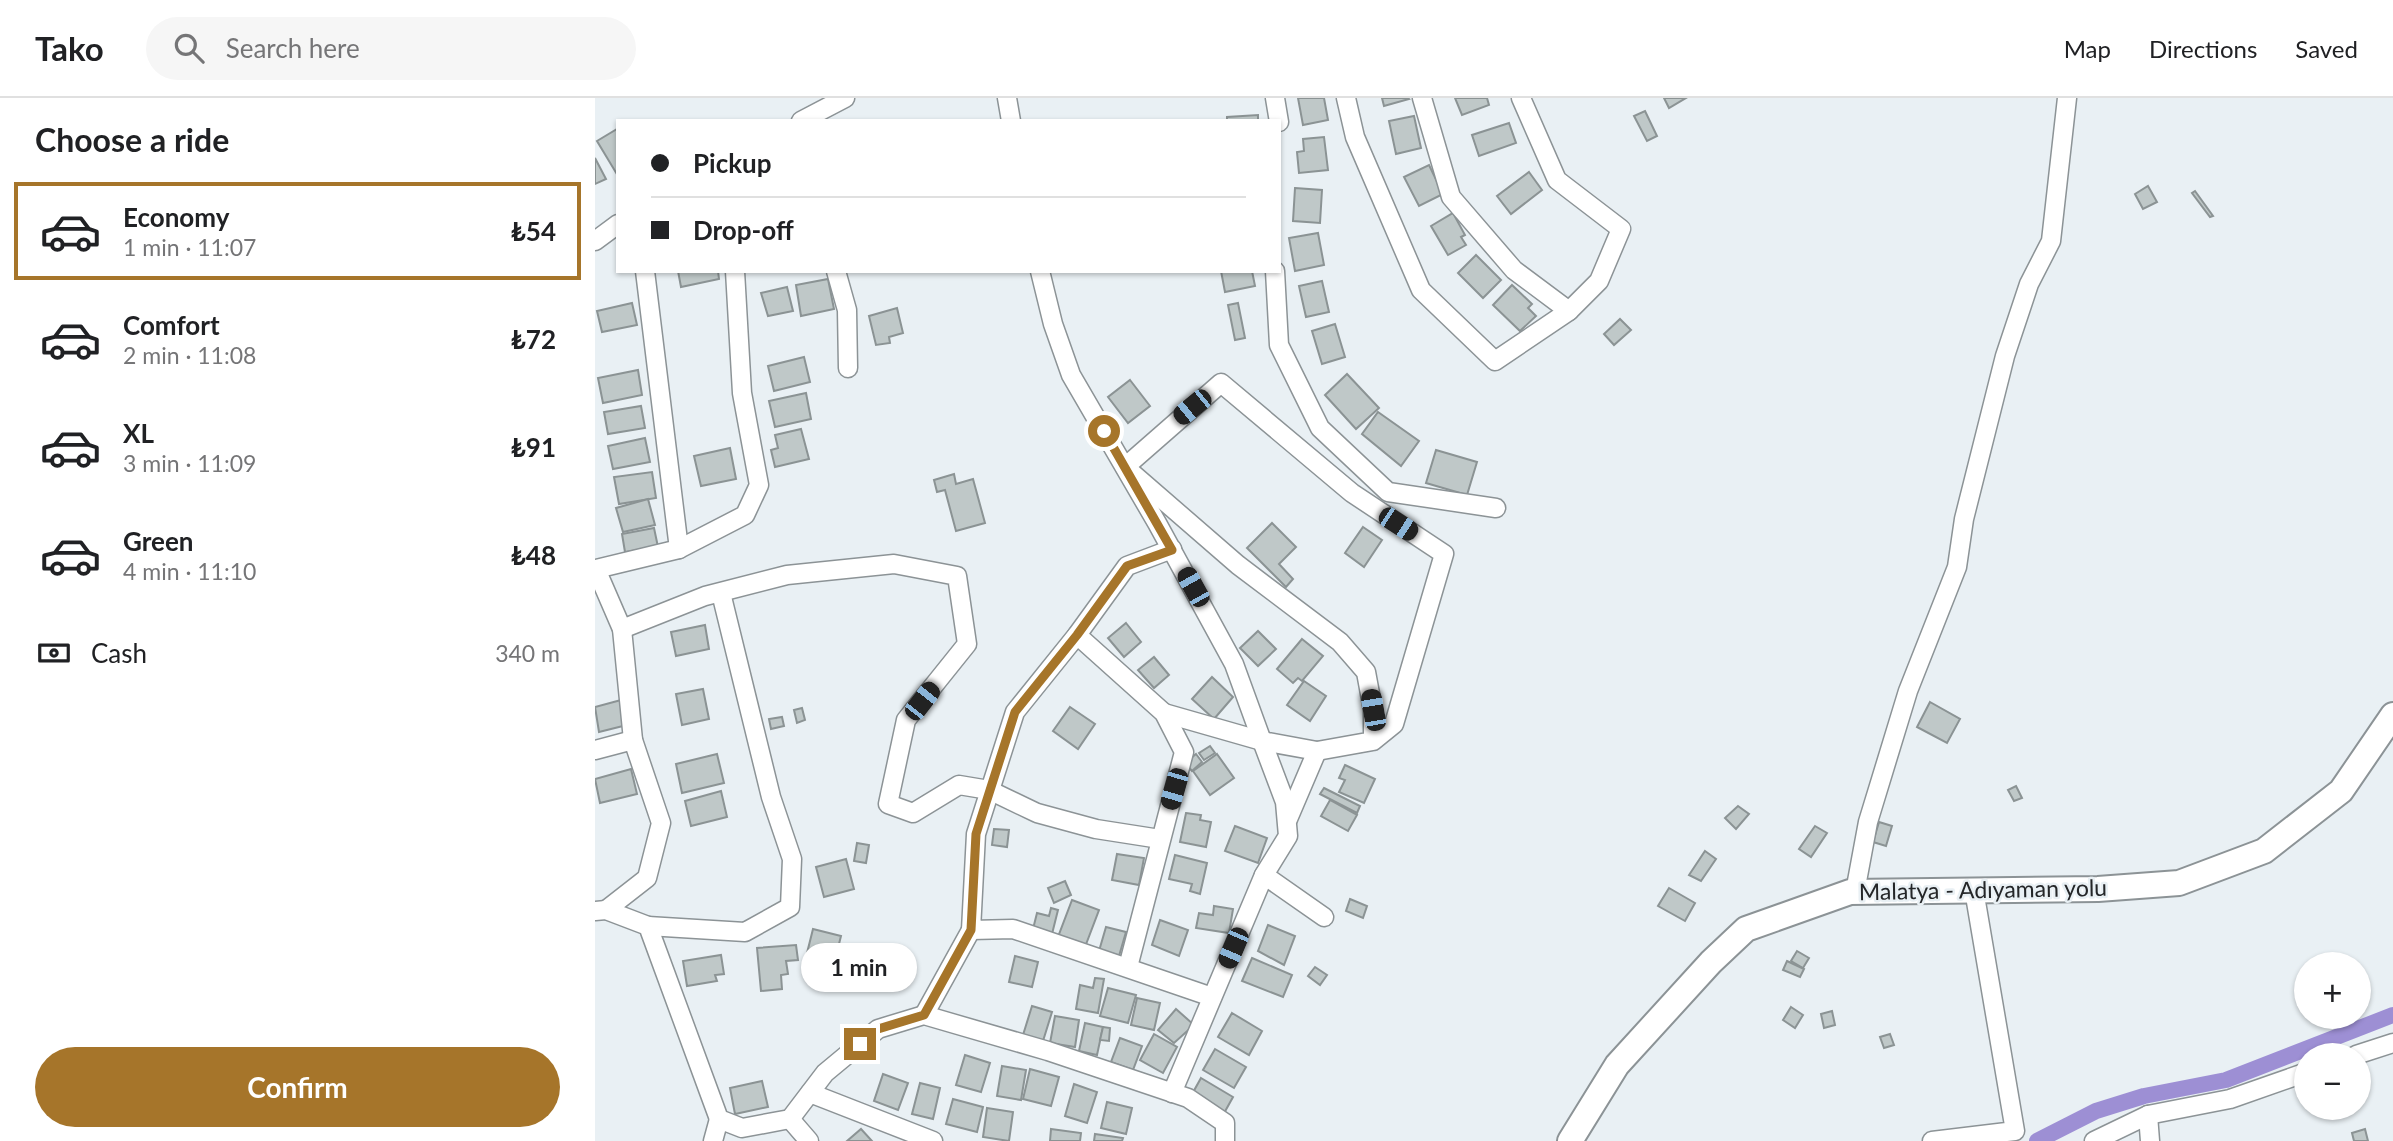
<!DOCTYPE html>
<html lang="en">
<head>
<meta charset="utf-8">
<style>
  body { margin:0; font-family:Lato,sans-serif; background:#f6f6f6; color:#202124; height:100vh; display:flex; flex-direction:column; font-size:26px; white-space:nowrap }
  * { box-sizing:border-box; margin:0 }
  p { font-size:23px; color:#757577 }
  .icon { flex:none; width:38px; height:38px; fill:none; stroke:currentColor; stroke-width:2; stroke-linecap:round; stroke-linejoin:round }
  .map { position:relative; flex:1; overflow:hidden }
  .panel { display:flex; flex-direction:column; background:#fff; width:595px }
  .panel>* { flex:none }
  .hud { position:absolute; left:21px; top:21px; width:665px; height:154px; border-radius:0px; box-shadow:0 2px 5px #0004; display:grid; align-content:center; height:154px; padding:0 35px; background:#fff }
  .controls { position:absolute; left:1699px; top:854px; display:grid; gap:14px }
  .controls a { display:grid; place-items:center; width:77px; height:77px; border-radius:50%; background:#fff; box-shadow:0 2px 5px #0004; font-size:35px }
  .end { position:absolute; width:32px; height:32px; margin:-16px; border:9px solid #a6752a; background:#fff; box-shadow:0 0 0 4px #fff }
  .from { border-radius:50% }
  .bubble { position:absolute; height:49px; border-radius:24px; background:#fff; box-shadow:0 2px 5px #0004; font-size:23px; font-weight:700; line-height:49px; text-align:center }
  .car { position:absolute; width:21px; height:42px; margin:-21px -10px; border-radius:9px; box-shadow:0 0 5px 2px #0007; background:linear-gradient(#222 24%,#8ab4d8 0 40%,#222 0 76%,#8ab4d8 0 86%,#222 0) }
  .hud b { display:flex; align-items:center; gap:24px; height:66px; font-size:26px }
  .hud b+b { border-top:2px solid #e0e0e0 }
  .hud i { width:18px; height:18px; background:#202124 }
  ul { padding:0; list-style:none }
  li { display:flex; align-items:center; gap:21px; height:98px; margin:0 14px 10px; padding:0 21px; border:4px solid transparent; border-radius:0px }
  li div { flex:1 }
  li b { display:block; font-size:26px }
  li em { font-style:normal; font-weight:700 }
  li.active { border-color:#a6752a }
  li>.icon { width:63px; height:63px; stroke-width:1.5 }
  h2 { padding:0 35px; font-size:32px; line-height:84px }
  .pay { display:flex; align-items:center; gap:18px; height:77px; padding:0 35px; font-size:26px }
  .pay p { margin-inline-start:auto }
  .cta { display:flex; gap:14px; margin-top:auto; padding:14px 35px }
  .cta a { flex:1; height:80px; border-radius:42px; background:#a6752a; color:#fff; font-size:28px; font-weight:700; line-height:80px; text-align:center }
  header { display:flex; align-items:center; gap:42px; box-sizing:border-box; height:98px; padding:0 35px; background:#fff; border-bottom:2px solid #e0e0e0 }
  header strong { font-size:33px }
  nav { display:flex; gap:38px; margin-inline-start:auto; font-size:24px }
  .search { width:490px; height:63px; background:#f6f6f6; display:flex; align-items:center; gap:18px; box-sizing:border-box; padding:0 24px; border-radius:38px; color:#757577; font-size:26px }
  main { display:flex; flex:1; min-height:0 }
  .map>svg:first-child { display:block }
</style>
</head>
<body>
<header>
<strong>Tako</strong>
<div class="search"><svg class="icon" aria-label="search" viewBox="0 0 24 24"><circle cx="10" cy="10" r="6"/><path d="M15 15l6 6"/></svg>Search here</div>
<nav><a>Map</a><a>Directions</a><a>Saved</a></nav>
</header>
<main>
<section class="panel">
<h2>Choose a ride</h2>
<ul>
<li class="active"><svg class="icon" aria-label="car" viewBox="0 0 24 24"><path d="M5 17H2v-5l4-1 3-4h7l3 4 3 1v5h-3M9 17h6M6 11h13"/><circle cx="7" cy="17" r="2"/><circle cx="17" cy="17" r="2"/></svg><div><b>Economy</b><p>1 min · 11:07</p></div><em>₺54</em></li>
<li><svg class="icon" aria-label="car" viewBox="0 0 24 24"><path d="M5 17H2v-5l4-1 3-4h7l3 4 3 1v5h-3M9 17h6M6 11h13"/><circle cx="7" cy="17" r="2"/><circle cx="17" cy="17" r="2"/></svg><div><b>Comfort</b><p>2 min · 11:08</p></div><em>₺72</em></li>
<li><svg class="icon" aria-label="car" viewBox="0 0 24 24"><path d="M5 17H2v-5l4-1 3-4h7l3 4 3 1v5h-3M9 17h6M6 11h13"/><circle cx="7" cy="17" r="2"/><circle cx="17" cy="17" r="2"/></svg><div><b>XL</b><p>3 min · 11:09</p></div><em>₺91</em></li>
<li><svg class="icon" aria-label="car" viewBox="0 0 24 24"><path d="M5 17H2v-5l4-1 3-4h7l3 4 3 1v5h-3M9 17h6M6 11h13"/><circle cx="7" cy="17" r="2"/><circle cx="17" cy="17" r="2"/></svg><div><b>Green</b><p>4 min · 11:10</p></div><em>₺48</em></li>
</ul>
<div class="pay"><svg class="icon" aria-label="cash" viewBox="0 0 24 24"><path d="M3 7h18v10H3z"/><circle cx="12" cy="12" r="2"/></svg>Cash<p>340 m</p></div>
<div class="cta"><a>Confirm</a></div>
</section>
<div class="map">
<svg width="1798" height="1043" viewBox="0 0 1798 1043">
  <rect width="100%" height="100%" fill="#e9f0f4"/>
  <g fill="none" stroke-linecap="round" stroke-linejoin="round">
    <polyline stroke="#9d8fd4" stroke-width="16" points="1442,1043 1501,1013 1549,998 1631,982 1798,917"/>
  </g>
  <g fill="#bfc8c8" stroke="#8b9394" stroke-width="2">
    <polygon points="703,0 729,0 733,22 708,27"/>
    <polygon points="787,0 813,0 814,1 789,8"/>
    <polygon points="860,0 892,0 894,7 867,17"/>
    <polygon points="1069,0 1091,0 1074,10"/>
    <polygon points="1050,13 1062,38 1052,43 1039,18"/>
    <polygon points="663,17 663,23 632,23 632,19"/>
    <polygon points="819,18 826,50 801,56 794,23"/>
    <polygon points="914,25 921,45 884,58 877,37"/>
    <polygon points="22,31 23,32 23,78 2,43"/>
    <polygon points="729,39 733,72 704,75 702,54 709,53 708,41"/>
    <polygon points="0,60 11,81 0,86"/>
    <polygon points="834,67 848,96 824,108 809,79"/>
    <polygon points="934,74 947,92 916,116 902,98"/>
    <polygon points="1553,88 1562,104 1548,111 1540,96"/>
    <polygon points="700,90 727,92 725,125 698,123"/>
    <polygon points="1600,93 1618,118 1615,119 1597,95"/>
    <polygon points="858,115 870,137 866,139 871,147 853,157 836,128"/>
    <polygon points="723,135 729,167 700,173 694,140"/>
    <polygon points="881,157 906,182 888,200 863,175"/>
    <polygon points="83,173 123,173 124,181 86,189"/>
    <polygon points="626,173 657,173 660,188 630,194"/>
    <polygon points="233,181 239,211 206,218 201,187"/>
    <polygon points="727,183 734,214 711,219 704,188"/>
    <polygon points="917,187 937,206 933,210 941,218 925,233 898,207"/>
    <polygon points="192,189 198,213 173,218 166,195"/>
    <polygon points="37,205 42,227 7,234 2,213"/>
    <polygon points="643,205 650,240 640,242 633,207"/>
    <polygon points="302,210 308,235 294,239 295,245 281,247 274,218"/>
    <polygon points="1025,221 1036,232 1019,247 1009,236"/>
    <polygon points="740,226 750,259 727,266 717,233"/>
    <polygon points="209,259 215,284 179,293 173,268"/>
    <polygon points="43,272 47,297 8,305 3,280"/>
    <polygon points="752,276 784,310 761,331 730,297"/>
    <polygon points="535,282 555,308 533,325 513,299"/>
    <polygon points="211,295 216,321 180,329 174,303"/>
    <polygon points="46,308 50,330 13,336 9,314"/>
    <polygon points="783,314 824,343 806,368 767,336"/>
    <polygon points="206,331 214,361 180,369 176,352 183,350 180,337"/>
    <polygon points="50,340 55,364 18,371 13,348"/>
    <polygon points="135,350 141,381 106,388 99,358"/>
    <polygon points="841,352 882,364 872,397 831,385"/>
    <polygon points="57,374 61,400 24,406 19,379"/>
    <polygon points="359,376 361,386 378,381 390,425 361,433 350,392 342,394 339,382"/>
    <polygon points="53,401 60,427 28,434 21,410"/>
    <polygon points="677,425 701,449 684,466 698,481 691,489 652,450"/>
    <polygon points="768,429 787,442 769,469 750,455"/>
    <polygon points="59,430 63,449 30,454 27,436"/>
    <polygon points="531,525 546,544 529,559 513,540"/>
    <polygon points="110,527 114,551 81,558 76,534"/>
    <polygon points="663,533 681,551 663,568 645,550"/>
    <polygon points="707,541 728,558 707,583 703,580 698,585 682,571"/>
    <polygon points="559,559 574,577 559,590 543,572"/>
    <polygon points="617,579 638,599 619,621 597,601"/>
    <polygon points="709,583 731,598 715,623 692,607"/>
    <polygon points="108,591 114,621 87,627 81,596"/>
    <polygon points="26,602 32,627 4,634 0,609"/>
    <polygon points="1335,604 1365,621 1352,645 1322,629"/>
    <polygon points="475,609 500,626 483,651 458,633"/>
    <polygon points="207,610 210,622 202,625 199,612"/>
    <polygon points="187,619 189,628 176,631 174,621"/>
    <polygon points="615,648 620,655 609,662 604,655"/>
    <polygon points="122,656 129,685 87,695 81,666"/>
    <polygon points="601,656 607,664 597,673 590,665"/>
    <polygon points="622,656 639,680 615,697 598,673"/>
    <polygon points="750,667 780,681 769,705 744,694 750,682 744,680"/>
    <polygon points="36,671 42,696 5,705 0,681"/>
    <polygon points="1421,688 1427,700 1419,703 1413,692"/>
    <polygon points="729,690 765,708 762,715 725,696"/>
    <polygon points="126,693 132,719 96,728 90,703"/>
    <polygon points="735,702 762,717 753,733 726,718"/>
    <polygon points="1143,708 1154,716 1141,731 1130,720"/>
    <polygon points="591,715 606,717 605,722 616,724 611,749 585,744"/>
    <polygon points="1284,724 1297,728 1291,748 1278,744"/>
    <polygon points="640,728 672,740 663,765 630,753"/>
    <polygon points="1220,728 1232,735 1216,759 1204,751"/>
    <polygon points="399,731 414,732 412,749 397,747"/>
    <polygon points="262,745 274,747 271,765 259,763"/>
    <polygon points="1110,753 1121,761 1106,783 1094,777"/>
    <polygon points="522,756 549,760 544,787 517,782"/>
    <polygon points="580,757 612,765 605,796 595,793 597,786 574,781"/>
    <polygon points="251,761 259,791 229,799 221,769"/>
    <polygon points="470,783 476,797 459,805 453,790"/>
    <polygon points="1074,790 1100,805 1090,823 1063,808"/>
    <polygon points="755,801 772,808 768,820 751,813"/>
    <polygon points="477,802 504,812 490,849 463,839"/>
    <polygon points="619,808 638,811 634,835 601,830 604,815 618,817"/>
    <polygon points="456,810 463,812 457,836 438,831 442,815 454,818"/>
    <polygon points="565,822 593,832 584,858 557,847"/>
    <polygon points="673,827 700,838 689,867 663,853"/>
    <polygon points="511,829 531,834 524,858 504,853"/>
    <polygon points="218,831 246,838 237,874 209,867"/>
    <polygon points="201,847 203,862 191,863 193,876 186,877 187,891 166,893 162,850"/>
    <polygon points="1202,853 1214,860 1208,870 1196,863"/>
    <polygon points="126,857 129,876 120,877 122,883 92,888 88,863"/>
    <polygon points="420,858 443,864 437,889 414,884"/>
    <polygon points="657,860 697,877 688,899 647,883"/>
    <polygon points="1192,863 1209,871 1205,879 1188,872"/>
    <polygon points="720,869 732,877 725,887 713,878"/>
    <polygon points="500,880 509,881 503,915 481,911 485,887 498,890"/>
    <polygon points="513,890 541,897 533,925 505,918"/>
    <polygon points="542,900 565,905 559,932 536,927"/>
    <polygon points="437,908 457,914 448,943 428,937"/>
    <polygon points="1196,909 1208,917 1200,930 1188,922"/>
    <polygon points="581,911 599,927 579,945 563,932"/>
    <polygon points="1237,913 1240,927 1229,930 1226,916"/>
    <polygon points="637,915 667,933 654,957 623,939"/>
    <polygon points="460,918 484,922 480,949 455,945"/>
    <polygon points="490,925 508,929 502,957 484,953"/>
    <polygon points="508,929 515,930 514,943 505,942"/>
    <polygon points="559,936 582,949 568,975 545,962"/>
    <polygon points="1295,936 1299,947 1289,950 1285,939"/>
    <polygon points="525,940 547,948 538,972 516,964"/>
    <polygon points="620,951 651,969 639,990 608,972"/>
    <polygon points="370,957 395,965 386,994 361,987"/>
    <polygon points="407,968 431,972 426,1002 402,998"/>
    <polygon points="435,971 464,979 456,1008 428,1001"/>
    <polygon points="288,976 313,985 303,1012 279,1003"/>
    <polygon points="606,980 638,999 628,1017 596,998"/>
    <polygon points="167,983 173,1009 140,1016 135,990"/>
    <polygon points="325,985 345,990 338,1021 317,1016"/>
    <polygon points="479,986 502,994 492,1025 470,1018"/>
    <polygon points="358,1001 388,1009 382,1034 351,1026"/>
    <polygon points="512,1004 537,1010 531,1036 506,1030"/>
    <polygon points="392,1010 418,1014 414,1043 388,1039"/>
    <polygon points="266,1031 277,1043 252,1043"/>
    <polygon points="456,1031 486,1035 485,1043 455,1043"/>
    <polygon points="1770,1031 1773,1043 1759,1043 1757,1035"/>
    <polygon points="500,1036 528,1040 527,1043 499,1043"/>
  </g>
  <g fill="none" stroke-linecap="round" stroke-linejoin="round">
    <g stroke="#8c9396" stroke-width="21">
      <g id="street">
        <polyline points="412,0 416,23"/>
        <polyline points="680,0 684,24"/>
        <polyline points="751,0 760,39 826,192 900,263 974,213"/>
        <polyline points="827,0 856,99 919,172 974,213 1004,183 1026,131 962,82 926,0"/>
        <polyline points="206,23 250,0"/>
        <polyline points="0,143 23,126"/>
        <polyline points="241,173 252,212 253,270"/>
        <polyline points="445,173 458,226 476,277 562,425 639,566 667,643 690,704 693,738 669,777"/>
        <polyline points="680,173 684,247 725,330 793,394 901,410"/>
        <polyline points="84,451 150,417 164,387 147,295 140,173"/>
        <polyline points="577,451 532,468 482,537 420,614 381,736 376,832 418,831 617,899"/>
        <polyline points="27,531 110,498 192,477 299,466 362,478 372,546 311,622 293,706 318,715 364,687 394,692 442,715 501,731 565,741"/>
        <polyline points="482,537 569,615 589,654 533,869"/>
        <polyline points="569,615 667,643 722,653 778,643 799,626 849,456 757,395 626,285 530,369 643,467 745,544 771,574 778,612 778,643"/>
        <polyline points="0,652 38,642"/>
        <polyline points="693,721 722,653"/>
        <polyline points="1260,794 1273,724 1313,593 1362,469 1369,421 1410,258 1434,186 1456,143 1472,0"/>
        <polyline points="11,812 52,780 66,725 38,642 27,531 1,471 84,451 50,173"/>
        <polyline points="0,813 11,812 53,828 124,1021 147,1030 195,1021 230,975 283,931 329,917 453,953 593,1000 630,1025 630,1043"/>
        <polyline points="53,828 150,834 195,809 197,761 176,699 126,495"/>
        <polyline points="329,917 376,832"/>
        <polyline points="1761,957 1798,945"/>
        <polyline points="215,995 338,1043"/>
        <polyline points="577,995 669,777 729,819"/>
        <polyline points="1553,1017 1555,1043"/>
        <polyline points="195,1021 214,1043"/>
        <polyline points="118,1043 124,1021"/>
        <polyline points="1337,1043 1420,1033 1379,792"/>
        <polyline points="1499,1043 1553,1017 1635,1001 1712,974"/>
      </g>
    </g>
    <g stroke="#8c9396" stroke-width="28">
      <polyline id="secondary" points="975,1043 1022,967 1116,864 1151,831 1255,794 1503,791 1584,785 1669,753 1746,693 1798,617"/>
    </g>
    <use href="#street" stroke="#fff" stroke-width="18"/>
    <use href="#secondary" stroke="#fff" stroke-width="24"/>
  </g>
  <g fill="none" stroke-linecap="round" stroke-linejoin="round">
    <polyline stroke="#a6752a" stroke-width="9" points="265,946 283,931 329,917 376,832 381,736 420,614 482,537 532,468 577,452 509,333"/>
  </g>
  <g text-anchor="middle" stroke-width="5" stroke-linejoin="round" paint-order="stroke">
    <g font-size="23" fill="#242628" stroke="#e9f0f4">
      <text transform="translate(1388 792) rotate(-1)" y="8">Malatya - Adıyaman yolu</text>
    </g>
  </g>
</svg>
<div class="controls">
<a>+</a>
<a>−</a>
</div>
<i class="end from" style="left:509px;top:333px"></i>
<i class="end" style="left:265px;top:946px"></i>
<div class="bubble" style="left:206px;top:845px;width:116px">1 min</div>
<i class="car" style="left:597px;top:309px;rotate:231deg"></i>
<i class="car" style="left:803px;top:426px;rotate:123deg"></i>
<i class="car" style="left:598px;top:489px;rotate:331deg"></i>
<i class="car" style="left:327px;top:603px;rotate:38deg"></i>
<i class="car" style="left:778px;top:612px;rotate:350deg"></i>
<i class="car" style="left:579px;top:691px;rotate:196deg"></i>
<i class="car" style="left:638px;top:850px;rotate:203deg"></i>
<div class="hud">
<b><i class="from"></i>Pickup</b>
<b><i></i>Drop-off</b>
</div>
</div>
</main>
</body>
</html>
